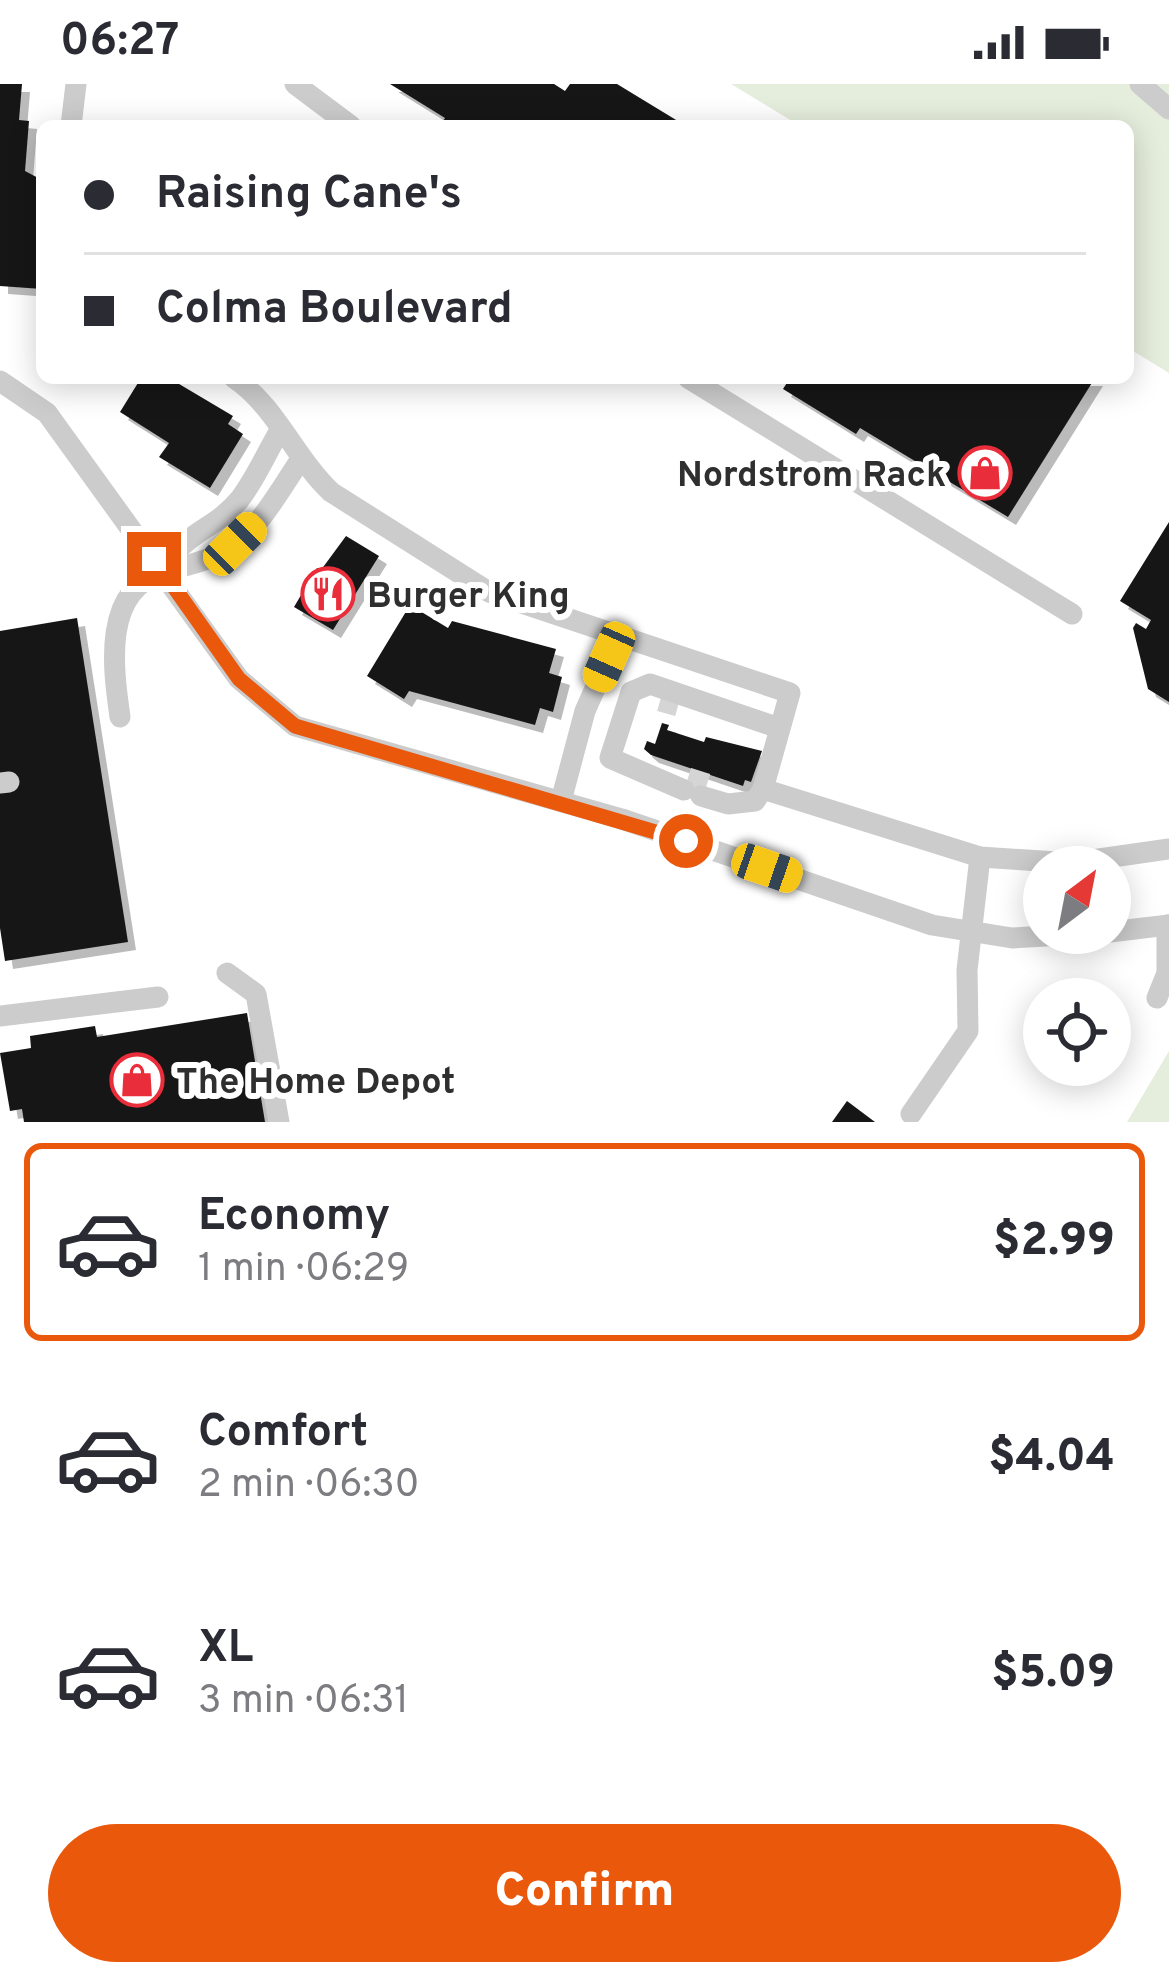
<!DOCTYPE html>
<html lang="en">
<head>
<meta charset="utf-8">
<style>
  body { margin:0; font-family:Overpass,sans-serif; background:#f7f7f7; color:#2b2b33; height:100vh; display:flex; flex-direction:column; font-size:45px; white-space:nowrap }
  * { box-sizing:border-box; margin:0 }
  p { font-size:39px; color:#7c7c81 }
  .icon { flex:none; width:66px; height:66px; fill:none; stroke:currentColor; stroke-width:2; stroke-linecap:round; stroke-linejoin:round }
  .map { position:relative; height:1038px; overflow:hidden }
  .side { display:flex; flex-direction:column; background:#fff; flex:1 }
  .side>* { flex:none }
  .hud { position:absolute; left:36px; top:36px; width:1098px; height:264px; border-radius:18px; box-shadow:0 6px 30px #0003; display:grid; align-content:center; height:264px; padding:0 48px; background:#fff }
  .needle { width:78px; rotate:32deg }
  .fabs { position:absolute; left:1023px; top:762px; display:grid; gap:24px }
  .fabs a { display:grid; place-items:center; width:108px; height:108px; border-radius:50%; background:#fff; box-shadow:0 6px 30px #0003; font-size:60px }
  .end { position:absolute; width:54px; height:54px; margin:-27px; border:15px solid #ea580c; background:#fff; box-shadow:0 0 0 6px #fff }
  .from { border-radius:50% }
  .car { position:absolute; width:36px; height:72px; margin:-36px -18px; border-radius:15px; box-shadow:0 0 9px 3px #0007; background:linear-gradient(#f5c518 24%,#345 0 40%,#f5c518 0 76%,#345 0 86%,#f5c518 0) }
  .hud b { display:flex; align-items:center; gap:42px; height:114px; font-size:45px }
  .hud b+b { border-top:3px solid #e1e1e2 }
  .hud i { width:30px; height:30px; background:#2b2b33 }
  ul { padding:21px 0 0; list-style:none }
  li { display:flex; align-items:center; gap:36px; height:198px; margin:0 24px 18px; padding:0 24px; border:6px solid transparent; border-radius:18px }
  li div { flex:1 }
  li b { display:block; font-size:45px }
  li em { font-style:normal; font-weight:800 }
  li.active { border-color:#ea580c }
  li>.icon { width:108px; height:108px; stroke-width:1.5 }
  .cta { display:flex; gap:24px; margin-top:auto; padding:24px 48px }
  .cta a { flex:1; height:138px; border-radius:72px; background:#ea580c; color:#fff; font-size:48px; font-weight:800; line-height:138px; text-align:center }
  .status { display:flex; justify-content:space-between; align-items:center; height:84px; padding:0 60px; background:#fff; direction:ltr }
  .status svg { height:33px; fill:currentColor }
  .map>svg:first-child { display:block }
</style>
</head>
<body>
<div class="status"><b>06:27</b><svg viewBox="0 0 49 12"><path d="M0 12V9h3v3zM5 12V6h3v6zM10 12V3h3v9zM15 12V0h3v12zM26 1h20v11H26zM47 4h2v5h-2z"/></svg></div>
<div class="map">
<svg width="1169" height="1038" viewBox="0 0 1169 1038">
  <defs>
    <filter id="shadow"><feDropShadow dx="8" dy="8" stdDeviation="0" flood-color="#0004"/></filter>
  </defs>
  <rect width="100%" height="100%" fill="#fff"/>
  <g fill="#e5eddc">
    <polygon points="731,0 1169,0 1169,289 1128,264 1128,42 800,42"/>
    <polygon points="1169,967 1169,1038 1127,1038"/>
  </g>
  <g fill="#161616" filter="url(#shadow)">
    <polygon points="0,0 22,0 19,36 29,37 25,87 42,96 42,205 0,202"/>
    <polygon points="390,0 554,0 565,7 570,0 617,0 686,42 440,42 445,34"/>
    <polygon points="141,294 169,294 233,332 228,340 243,350 210,404 159,373 169,359 120,328"/>
    <polygon points="790,294 1095,294 1008,433 860,344 856,350 783,305"/>
    <polygon points="1169,438 1169,618 1148,605 1133,544 1136,539 1146,545 1151,536 1120,517"/>
    <polygon points="346,452 379,472 333,546 294,523 317,484 321,486"/>
    <polygon points="410,521 448,544 452,537 556,565 549,589 562,593 553,628 540,624 535,641 409,607 404,615 367,592"/>
    <polygon points="77,534 128,858 5,877 0,844 0,547"/>
    <polygon points="662,639 669,641 667,646 704,658 706,653 762,667 751,698 745,696 743,702 651,671 644,665 647,657 655,660"/>
    <polygon points="247,929 265,1038 24,1038 22,1025 10,1027 0,969 31,964 30,952 95,942 97,953"/>
    <polygon points="847,1017 875,1038 832,1038"/>
  </g>
  <g fill="none" stroke-linecap="round" stroke-linejoin="round">
    <g stroke="#d5d5d5" stroke-width="21" stroke-dasharray="21 10" stroke-linecap="butt">
      <polyline points="660,617 678,622"/>
      <polyline points="688,694 707,700"/>
    </g>
    <g stroke="#ccc" stroke-width="21">
      <polyline points="295,0 351,42"/>
      <polyline points="1140,0 1169,25"/>
      <polyline points="71,42 76,0"/>
      <path d="M234 294C275 321 295 374 331 408L489 508 790 609 763 705 980 773 1071 779 1169 765"/>
      <polyline points="688,294 1072,530"/>
      <polyline points="0,297 47,329 239,595 295,642 622,735 932,841 1012,854 1097,849"/>
      <path d="M163 488C184 446 213 448 240 415 256 394 267 368 280 346"/>
      <path d="M120 633C113 584 102 505 164 488 189 480 209 478 232 462 262 441 281 404 301 375"/>
      <polyline points="0,699 9,698"/>
      <polyline points="684,706 610,674 631,608 650,600 779,644"/>
      <polyline points="701,712 728,720 755,717 763,705"/>
      <polyline points="561,717 585,627 609,573"/>
      <polyline points="1110,848 1169,841"/>
      <polyline points="227,889 256,910 279,1038"/>
      <polyline points="1157,914 1167,889 1167,841"/>
      <polyline points="0,932 158,913"/>
      <polyline points="911,1030 968,947 967,886 980,773"/>
    </g>
  </g>
  <g fill="none" stroke-linecap="round" stroke-linejoin="round">
    <polyline stroke="#ea580c" stroke-width="15" points="154,475 239,595 295,642 686,757"/>
  </g>
  <defs>
    <g id="shop-ring" transform="scale(2.7)"><circle r="9.5" fill="#fff" stroke="#ea2d3a" stroke-width="1.5"/><path d="M-5-2.5h2.3a2.7 3.5 0 0 1 5.4 0H5L5.5 6h-11ZM-1.5-2.5h3a1.5 2.3 0 0 0-3 0Z" fill="#ea2d3a"/></g>
    <g id="restaurant-ring" transform="scale(2.7)"><circle r="9.5" fill="#fff" stroke="#ea2d3a" stroke-width="1.5"/><path d="M-5-6h1v4h1v-4h1v4h1v-4h1v5L-1.5 .5V6h-2V.5L-5-1ZM5-6V6H3V1.5H1.5Q1.5-4 5-6Z" fill="#ea2d3a"/></g>
  </defs>
  <g fill-rule="evenodd">
    <use href="#shop-ring" x="985" y="389"/>
    <use href="#restaurant-ring" x="328" y="510"/>
    <use href="#shop-ring" x="137" y="996"/>
  </g>
  <g text-anchor="middle" stroke-width="12" stroke-linejoin="round" paint-order="stroke">
    <g font-size="36" font-weight="bold" fill="#2f2f2f" stroke="#fff" text-anchor="start">
      <text x="946" y="402" text-anchor="end">Nordstrom Rack</text>
      <text x="367" y="523">Burger King</text>
      <text x="176" y="1009">The Home Depot</text>
    </g>
  </g>
</svg>
<div class="fabs">
<a><svg class="needle" viewBox="-14 -14 28 28"><path d="M0-13l5 13h-10z" fill="#e53935"/><path d="M0 13l5-13h-10z" fill="#7c7c81"/></svg></a>
<a><svg class="icon" aria-label="locate" viewBox="0 0 24 24"><circle cx="12" cy="12" r="6"/><path d="M12 2v4M12 18v4M2 12h4M18 12h4"/></svg></a>
</div>
<i class="end from" style="left:686px;top:757px"></i>
<i class="end" style="left:154px;top:475px"></i>
<i class="car" style="left:235px;top:460px;rotate:45deg"></i>
<i class="car" style="left:609px;top:573px;rotate:204deg"></i>
<i class="car" style="left:767px;top:784px;rotate:109deg"></i>
<div class="hud">
<b><i class="from"></i>Raising Cane's</b>
<b><i></i>Colma Boulevard</b>
</div>
</div>
<section class="side">
<ul>
<li class="active"><svg class="icon" aria-label="car" viewBox="0 0 24 24"><path d="M5 17H2v-5l4-1 3-4h7l3 4 3 1v5h-3M9 17h6M6 11h13"/><circle cx="7" cy="17" r="2"/><circle cx="17" cy="17" r="2"/></svg><div><b>Economy</b><p>1 min · 06:29</p></div><em>$2.99</em></li>
<li><svg class="icon" aria-label="car" viewBox="0 0 24 24"><path d="M5 17H2v-5l4-1 3-4h7l3 4 3 1v5h-3M9 17h6M6 11h13"/><circle cx="7" cy="17" r="2"/><circle cx="17" cy="17" r="2"/></svg><div><b>Comfort</b><p>2 min · 06:30</p></div><em>$4.04</em></li>
<li><svg class="icon" aria-label="car" viewBox="0 0 24 24"><path d="M5 17H2v-5l4-1 3-4h7l3 4 3 1v5h-3M9 17h6M6 11h13"/><circle cx="7" cy="17" r="2"/><circle cx="17" cy="17" r="2"/></svg><div><b>XL</b><p>3 min · 06:31</p></div><em>$5.09</em></li>
</ul>
<div class="cta"><a>Confirm</a></div>
</section>
</body>
</html>
